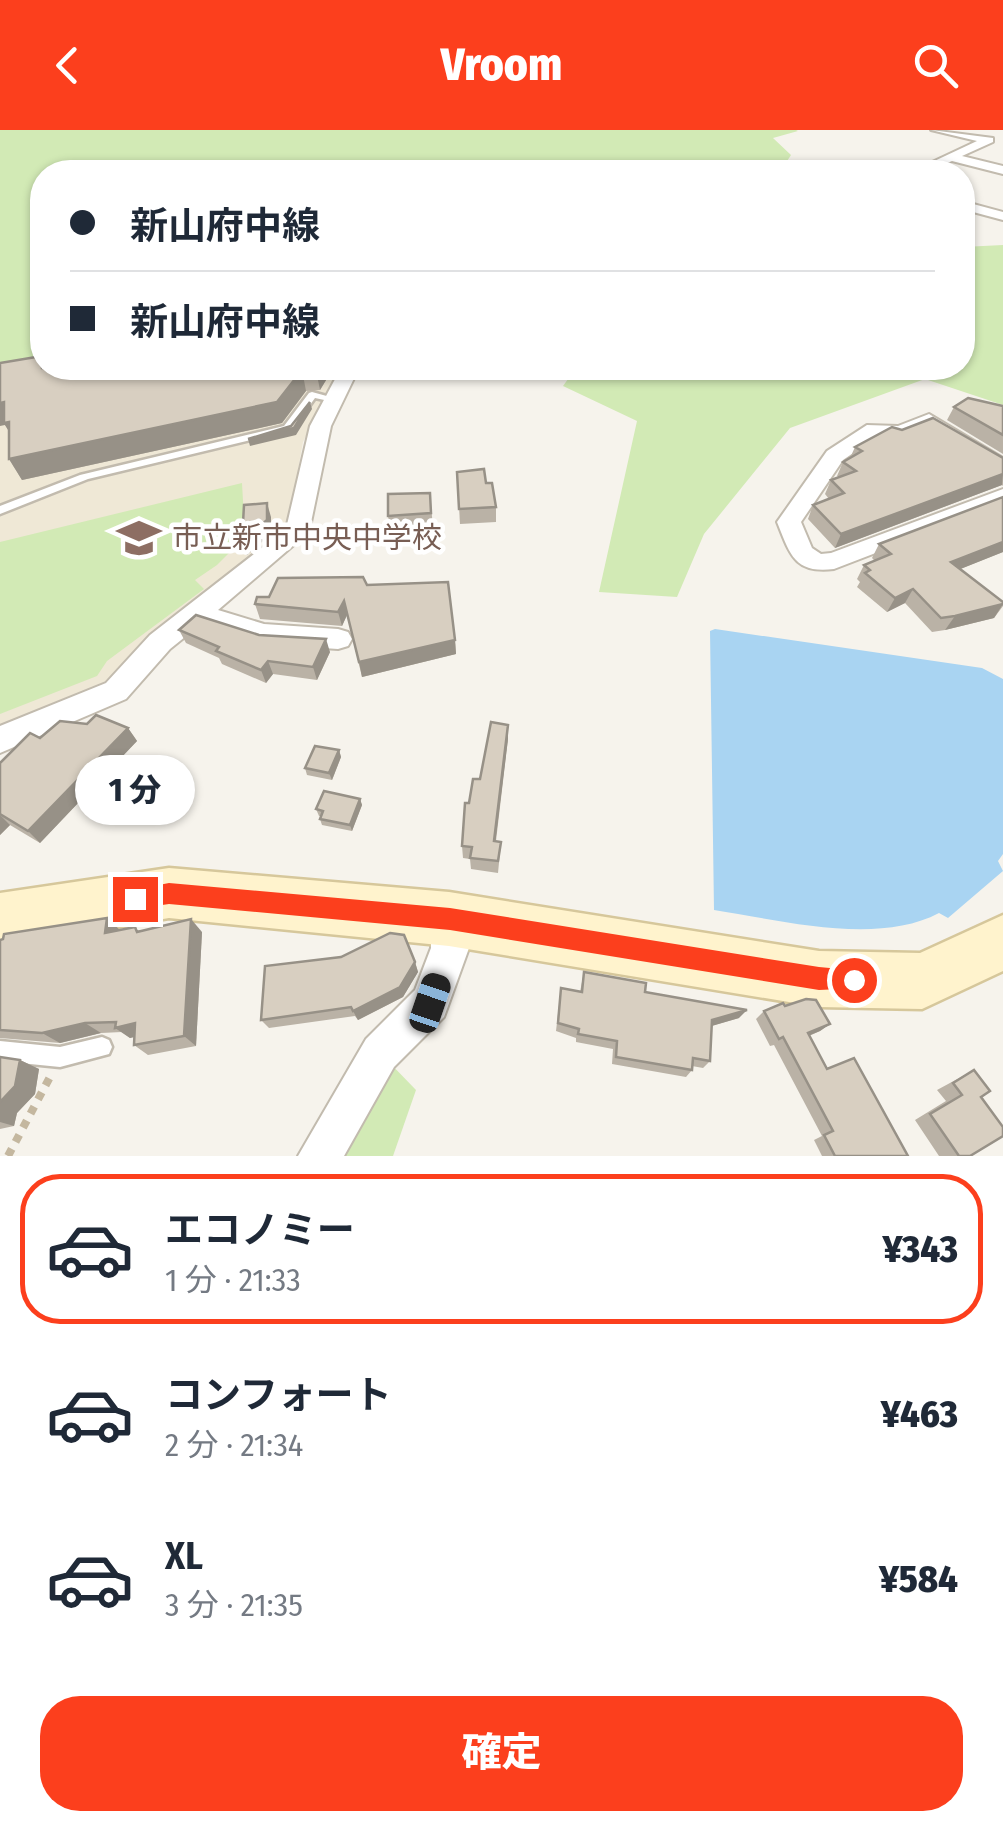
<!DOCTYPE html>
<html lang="ja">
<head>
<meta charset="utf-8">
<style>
  body { margin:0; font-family:"Fira Sans Condensed","Noto Sans JP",sans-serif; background:#f6f6f7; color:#1f2937; height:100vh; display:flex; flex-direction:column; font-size:38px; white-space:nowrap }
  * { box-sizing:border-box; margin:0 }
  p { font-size:32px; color:#747a83 }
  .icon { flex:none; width:55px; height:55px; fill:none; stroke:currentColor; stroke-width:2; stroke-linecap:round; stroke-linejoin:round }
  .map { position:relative; height:1026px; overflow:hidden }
  .panel { display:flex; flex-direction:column; background:#fff; flex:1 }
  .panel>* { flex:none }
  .hud { position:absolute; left:30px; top:30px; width:945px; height:220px; border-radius:40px; box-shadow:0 2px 8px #0004; display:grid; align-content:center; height:220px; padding:0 40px; background:#fff }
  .end { position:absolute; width:45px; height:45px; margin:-22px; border:12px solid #fc3f1d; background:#fff; box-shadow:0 0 0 5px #fff }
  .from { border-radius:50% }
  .bubble { position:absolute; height:70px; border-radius:35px; background:#fff; box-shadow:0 2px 8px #0004; font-size:32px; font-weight:800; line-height:70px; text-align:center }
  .car { position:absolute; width:30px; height:60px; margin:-30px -15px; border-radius:12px; box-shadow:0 0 8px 2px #0007; background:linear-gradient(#222 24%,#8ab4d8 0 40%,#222 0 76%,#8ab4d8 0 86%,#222 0) }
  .hud b { display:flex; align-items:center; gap:35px; height:95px; font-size:38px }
  .hud b+b { border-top:2px solid #e0e1e3 }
  .hud i { width:25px; height:25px; background:#1f2937 }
  ul { padding:18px 0 0; list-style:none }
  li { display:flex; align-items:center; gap:30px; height:150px; margin:0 20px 15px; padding:0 20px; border:5px solid transparent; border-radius:40px }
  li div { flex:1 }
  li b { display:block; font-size:38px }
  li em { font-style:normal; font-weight:800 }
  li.active { border-color:#fc3f1d }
  li>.icon { width:90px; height:90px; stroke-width:1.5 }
  .primary-button { display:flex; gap:20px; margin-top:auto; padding:20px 40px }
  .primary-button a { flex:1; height:115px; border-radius:40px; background:#fc3f1d; color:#fff; font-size:40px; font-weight:800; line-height:115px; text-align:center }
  header { display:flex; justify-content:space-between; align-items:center; height:130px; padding:0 40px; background:#fc3f1d; color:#fff; font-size:45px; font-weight:800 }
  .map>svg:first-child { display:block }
</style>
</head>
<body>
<header><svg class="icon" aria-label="back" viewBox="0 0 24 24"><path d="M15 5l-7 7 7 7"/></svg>Vroom<svg class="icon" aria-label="search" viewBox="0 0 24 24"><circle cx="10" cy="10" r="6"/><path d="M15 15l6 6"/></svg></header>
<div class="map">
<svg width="1003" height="1026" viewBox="0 0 1003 1026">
  <rect width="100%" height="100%" fill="#f6f3ec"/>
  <polygon fill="#efe8d6" points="81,238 321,238 337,245 303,312 288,396 268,421 112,557 0,602 0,242"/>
  <g fill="#d2eab5">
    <polygon points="0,0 796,0 798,1 773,8 791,25 782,39 790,42 42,42 42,238 0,242"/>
    <polygon points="1003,115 1003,275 925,249 790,298 704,404 677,467 599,462 637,291 563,256 576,238 962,238 963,117"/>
    <polygon points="242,353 245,407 217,435 195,450 204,459 107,531 97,546 0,584 0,412"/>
    <polygon points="383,926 416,960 393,1026 325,1026"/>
  </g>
  <path fill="#a9d4f2" d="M715 499 982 538 1003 549V724L998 731 1003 741 948 788 939 783C877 816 780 790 714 780L710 501Z"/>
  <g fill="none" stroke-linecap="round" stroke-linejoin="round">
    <g stroke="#c2bbae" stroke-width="5">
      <g id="service">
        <polygon points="312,262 334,268 329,271 315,268 292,300 88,349 0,384 0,376 80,345 284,296 309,263"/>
        <polygon points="102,907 109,910 112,917 109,924 60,937 0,931 0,911 60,917"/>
      </g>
    </g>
    <g stroke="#c2bbae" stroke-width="4">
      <g id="minor">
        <polygon points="931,0 993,8 993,12 962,26 1003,36 1003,44 952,31 926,42 911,42 977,11"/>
        <polygon points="962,71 1003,82 1003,90 962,79"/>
        <polygon points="341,238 359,238 331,296 309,402 218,480 264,494 338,499 348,502 352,509 348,516 338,519 264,514 201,494 170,519 126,569 0,623 0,596 106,553 150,505 286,399 310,296"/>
        <path d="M929 284 1003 328V344L927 298 900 308 878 306 843 330 801 392 812 418 821 424 831 423 1003 359V374L834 439C794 444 790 424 777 392L827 321 867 295 898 296Z"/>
        <polygon points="449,771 462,776 467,789 469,818 444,887 394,937 344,1026 298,1026 366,909 415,860 431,818 431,789 436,776"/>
      </g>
    </g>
    <g stroke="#d6c79b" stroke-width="5">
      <polygon id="secondary" points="169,738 449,762 819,821 920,823 1003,785 1003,841 922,879 819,877 449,816 169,788 0,817 0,763"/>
    </g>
    <polyline stroke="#c4b79f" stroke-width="8" stroke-dasharray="8 8" stroke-linecap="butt" points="8,1026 51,945"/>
    <use href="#service" fill="#fff" fill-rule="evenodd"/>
    <use href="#minor" fill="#fff" fill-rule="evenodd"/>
    <use href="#secondary" fill="#fff3cd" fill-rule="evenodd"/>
  </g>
  <g fill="#bab2a6">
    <polygon points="42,238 330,238 331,242 320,260 306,261 282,293 22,350 9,329 9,301 5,295"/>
    <polygon points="1003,276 1003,324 947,290 954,277"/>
    <polygon points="855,317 1003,328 1003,356 1002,355 835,418 808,389 813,375 829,369 825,364 831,350 839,347 837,346 843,332 850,328"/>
    <polygon points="457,342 496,377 496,392 460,394"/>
    <polygon points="430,363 433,398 390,401 388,386"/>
    <polygon points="1003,367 1003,422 960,439 1003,472 1003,476 994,488 945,500 932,502 905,473 887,482 857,457 860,452 857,449 864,435 875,431 872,428 879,414"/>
    <polygon points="367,455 455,510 456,524 362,547 347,485 342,496 260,489 255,474 269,467"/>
    <polygon points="179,500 259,505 330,522 317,550 273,544 266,553 222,534 219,528 186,513"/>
    <polygon points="128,598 137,611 40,713 10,695 0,705 0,633 40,608"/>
    <polygon points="508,609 496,711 501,712 498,743 471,739 470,729 463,728 462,716 469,673 480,649"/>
    <polygon points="339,620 341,627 332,650 307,645 305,638"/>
    <polygon points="360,669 362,675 352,701 322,695 320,689 321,686 319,686 316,679"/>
    <polygon points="120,800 202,802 196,916 148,925 134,915 134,907 130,908 122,902 101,903 60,913 0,908 0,810"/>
    <polygon points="415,832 418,842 403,867 358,890 355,886 269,898 261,890"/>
    <polygon points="584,842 645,862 739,888 711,896 710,931 703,938 692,936 692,940 686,947 612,934 613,919 576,912 576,908 556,901 561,858 580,862"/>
    <polygon points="785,876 830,894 820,901 809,906 827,939 908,1026 822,1026 814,1010 822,1006 774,915 770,916 756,889 764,881"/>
    <polygon points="0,927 20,930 39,939 35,964 17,983 14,996 0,999"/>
    <polygon points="974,940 981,967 970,1026 939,1026 915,990 946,971 937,960"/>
  </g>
  <g fill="#979187">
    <polygon points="318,238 330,238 331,242 320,260 316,240"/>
    <polygon points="302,240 306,261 282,293 22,350 9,329"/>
    <polygon points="4,272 16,313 5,295 0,296 0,273"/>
    <polygon points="310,272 312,279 296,305 250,316 248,309 294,298"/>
    <polygon points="1003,344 1002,355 835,418 841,404"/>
    <polygon points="267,373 271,387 271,404 247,425 242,411"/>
    <polygon points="1003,412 1003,422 943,446 951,432"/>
    <polygon points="913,459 905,473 887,482 895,468"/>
    <polygon points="344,471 347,485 342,496 338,482"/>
    <polygon points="1003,474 994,488 945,500 955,486"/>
    <polygon points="326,509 330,522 317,550 313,537"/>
    <polygon points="455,510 456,524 362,547 359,532"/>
    <polygon points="268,531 273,544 266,553 261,540"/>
    <polygon points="508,595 508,609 494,723 494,711"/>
    <polygon points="128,598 137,611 40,713 28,701"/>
    <polygon points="339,620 341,627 332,650 329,643"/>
    <polygon points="360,669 362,675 352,701 350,695"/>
    <polygon points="0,685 10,695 0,705"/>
    <polygon points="107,788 121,801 105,803"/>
    <polygon points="191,789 202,802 196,916 184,906"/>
    <polygon points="415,832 418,842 403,867 358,890 353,881"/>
    <polygon points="747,880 739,888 705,898 712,890"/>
    <polygon points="85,893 101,903 60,913 42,903"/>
    <polygon points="135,893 150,903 130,908 115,898"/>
    <polygon points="830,894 820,901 798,910 808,903"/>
    <polygon points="20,930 39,939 35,964 17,983 14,996 0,992 0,972"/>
  </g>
  <g fill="#d8cfc1" stroke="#979187" stroke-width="2.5">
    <polygon points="42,226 42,238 318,238 316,240 302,240 277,272 9,329 9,292 4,293 4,272 0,273 0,233"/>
    <polygon points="968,268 1003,276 1003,305 954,277"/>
    <polygon points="310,272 294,298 248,309 291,296"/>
    <polygon points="933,288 1003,328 1003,344 841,404 813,375 844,363 831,350 856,341 843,332 862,321 855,317 892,297 902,300"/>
    <polygon points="484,339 486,353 492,353 496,377 459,379 457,342"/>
    <polygon points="430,363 431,383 388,386 388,364"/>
    <polygon points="1003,367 1003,412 951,432 1003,472 1003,474 955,486 941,488 913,459 895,468 865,443 870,440 864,435 891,424 879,414"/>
    <polygon points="267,373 267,390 242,411 244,375"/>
    <polygon points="363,447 367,455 448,452 455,510 359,532 344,471 338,482 255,474 257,467 269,467 278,448"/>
    <polygon points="196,485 259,505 326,509 313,537 268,531 261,540 216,521 219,517 179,500"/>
    <polygon points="96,585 128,598 28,701 0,684 0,633 30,603 40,608 60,591 87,594"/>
    <polygon points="491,592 508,595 494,711 501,712 498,731 470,728 472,717 462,716 465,673 469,673 473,649 480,649"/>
    <polygon points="315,616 339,620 329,643 305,638"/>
    <polygon points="324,661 360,669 350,695 320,689 323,681 316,679"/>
    <polygon points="107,788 105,803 135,797 137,802 191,789 184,906 134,915 135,893 115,898 116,892 85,893 42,903 0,900 0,810 3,809 4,804"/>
    <polygon points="390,803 404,805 415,832 400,857 353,881 351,877 261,890 265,836 341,827"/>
    <polygon points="584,842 646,853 645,862 747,880 712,890 710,931 693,928 692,940 616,927 617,911 578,904 579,899 558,893 561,858 582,862"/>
    <polygon points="806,869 816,870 830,894 808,903 827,939 854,928 908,1026 835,1026 824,1005 833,1001 783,907 779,909 764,881 783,873 785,876"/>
    <polygon points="0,927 20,930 15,956 0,972"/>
    <polygon points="974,940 990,961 981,967 1003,997 1003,1006 970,1026 959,1026 930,984 962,965 953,953"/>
  </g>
  <polygon fill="#fc3f1d" points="169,753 450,778 819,837 862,841 865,850 862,858 819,860 450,800 169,774 135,779 128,776 124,769 128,761"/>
  <defs>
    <g id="school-bare" transform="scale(3.45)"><path d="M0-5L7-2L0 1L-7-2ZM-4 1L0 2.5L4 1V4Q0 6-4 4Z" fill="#8d6e63" stroke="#fff" stroke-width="2.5" paint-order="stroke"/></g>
  </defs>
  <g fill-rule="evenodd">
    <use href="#school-bare" x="139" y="408"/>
  </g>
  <g text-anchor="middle" stroke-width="9" stroke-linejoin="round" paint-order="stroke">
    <g font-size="30" fill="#785e54" stroke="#fff" text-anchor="start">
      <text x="172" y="418">市立新市中央中学校</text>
    </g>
  </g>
</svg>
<i class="end from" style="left:854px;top:850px"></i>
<i class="end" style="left:135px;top:769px"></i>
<div class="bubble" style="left:75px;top:625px;width:120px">1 分</div>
<i class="car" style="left:430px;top:873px;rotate:19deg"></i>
<div class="hud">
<b><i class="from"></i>新山府中線</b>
<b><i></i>新山府中線</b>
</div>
</div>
<section class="panel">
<ul>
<li class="active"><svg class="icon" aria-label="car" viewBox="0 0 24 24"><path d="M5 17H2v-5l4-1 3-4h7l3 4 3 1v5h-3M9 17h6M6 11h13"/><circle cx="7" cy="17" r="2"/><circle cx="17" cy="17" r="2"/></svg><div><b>エコノミー</b><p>1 分 · 21:33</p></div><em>¥343</em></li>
<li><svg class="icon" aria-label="car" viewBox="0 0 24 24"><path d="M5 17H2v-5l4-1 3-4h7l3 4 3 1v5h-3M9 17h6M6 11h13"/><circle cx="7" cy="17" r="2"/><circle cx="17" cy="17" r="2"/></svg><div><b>コンフォート</b><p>2 分 · 21:34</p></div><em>¥463</em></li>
<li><svg class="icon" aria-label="car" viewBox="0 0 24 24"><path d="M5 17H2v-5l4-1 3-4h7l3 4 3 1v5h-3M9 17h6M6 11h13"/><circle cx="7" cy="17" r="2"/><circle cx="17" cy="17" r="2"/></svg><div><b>XL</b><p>3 分 · 21:35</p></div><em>¥584</em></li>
</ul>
<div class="primary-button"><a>確定</a></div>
</section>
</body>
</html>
